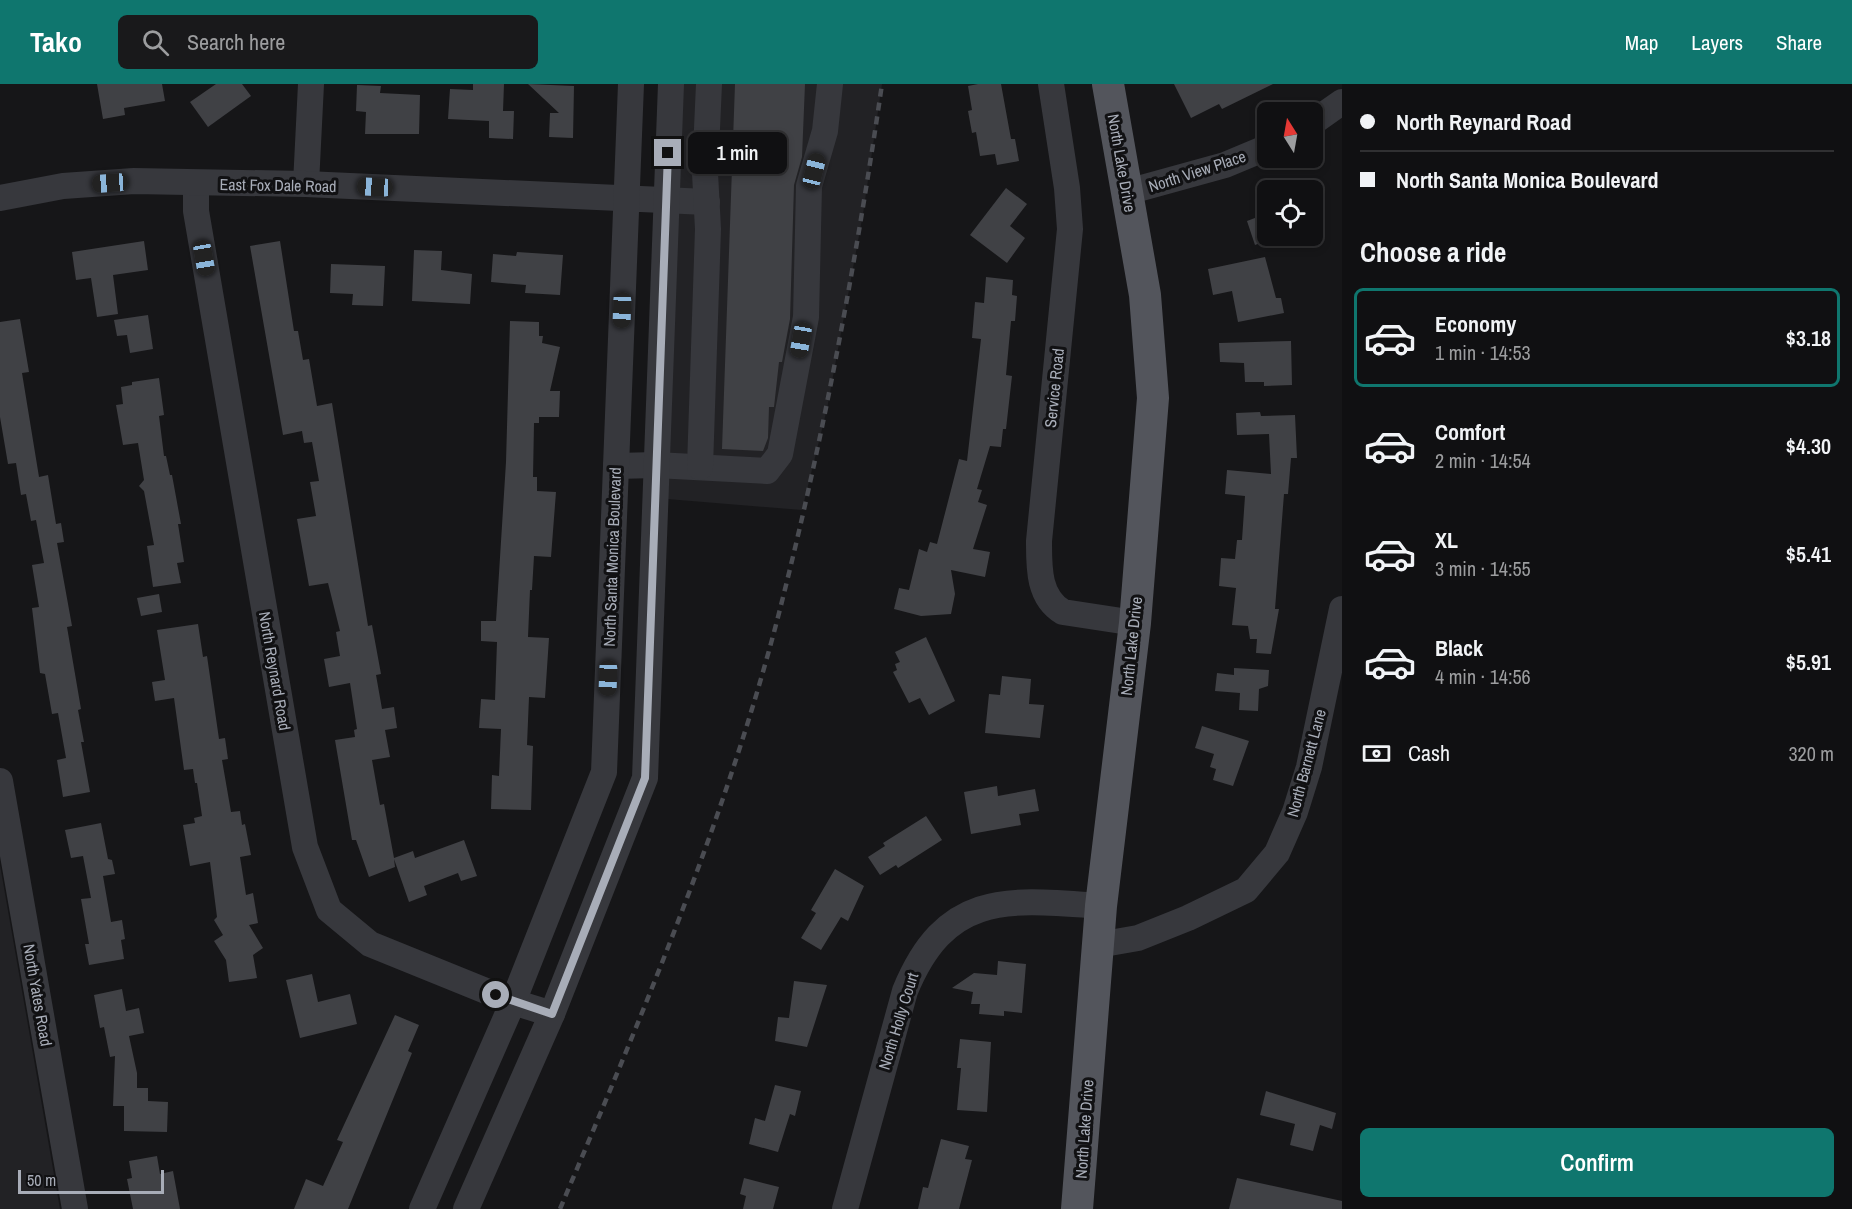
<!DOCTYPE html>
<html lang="en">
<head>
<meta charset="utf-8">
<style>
  body { margin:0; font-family:"Archivo Narrow",sans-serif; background:#19191b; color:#f1f3f6; height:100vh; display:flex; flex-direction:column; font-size:22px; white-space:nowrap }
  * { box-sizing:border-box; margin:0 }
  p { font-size:20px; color:#9c9d9f }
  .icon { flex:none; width:33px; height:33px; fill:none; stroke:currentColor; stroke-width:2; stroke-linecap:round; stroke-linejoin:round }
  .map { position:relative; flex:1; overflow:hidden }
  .side { display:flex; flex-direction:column; background:#101012; width:510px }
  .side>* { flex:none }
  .hud { display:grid; align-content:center; height:132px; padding:0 18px; background:#101012 }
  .needle { width:39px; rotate:349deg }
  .controls { position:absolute; left:1257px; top:18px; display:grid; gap:12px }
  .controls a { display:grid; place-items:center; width:66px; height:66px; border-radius:9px; background:#101012; box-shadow:0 3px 9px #0003,0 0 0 2px #303032; font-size:30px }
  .scale { position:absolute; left:18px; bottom:15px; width:146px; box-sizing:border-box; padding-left:6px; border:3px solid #a8adb8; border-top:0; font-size:16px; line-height:21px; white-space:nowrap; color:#a8adb8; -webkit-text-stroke:4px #111113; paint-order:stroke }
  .end { position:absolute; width:27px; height:27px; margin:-14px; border:8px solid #a8adb8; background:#111; box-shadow:0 0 0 3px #111 }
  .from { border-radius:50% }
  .bubble { position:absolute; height:42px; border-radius:9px; background:#101012; box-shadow:0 3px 9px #0003,0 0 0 2px #303032; font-size:20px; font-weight:600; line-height:42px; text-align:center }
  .car { position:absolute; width:18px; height:36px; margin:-18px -9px; border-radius:8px; box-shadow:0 0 4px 2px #0007; background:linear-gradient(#222 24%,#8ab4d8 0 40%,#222 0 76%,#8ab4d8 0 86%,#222 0) }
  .hud b { display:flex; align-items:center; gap:21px; height:57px; font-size:22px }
  .hud b+b { border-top:2px solid #303032 }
  .hud i { width:15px; height:15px; background:#f1f3f6 }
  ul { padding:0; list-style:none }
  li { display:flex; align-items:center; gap:18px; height:99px; margin:0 12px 9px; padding:0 6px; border:3px solid transparent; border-radius:9px }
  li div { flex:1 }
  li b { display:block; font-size:22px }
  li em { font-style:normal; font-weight:600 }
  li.active { border-color:#0f766e }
  li>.icon { width:54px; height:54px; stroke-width:1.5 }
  h2 { padding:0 18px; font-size:27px; line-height:72px }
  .pay { display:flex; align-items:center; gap:15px; height:66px; padding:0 18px; font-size:22px }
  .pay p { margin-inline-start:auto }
  .cta { display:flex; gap:12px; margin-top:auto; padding:12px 18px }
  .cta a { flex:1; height:69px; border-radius:9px; background:#0f766e; color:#fff; font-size:24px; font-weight:600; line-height:69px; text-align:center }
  header { display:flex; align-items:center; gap:36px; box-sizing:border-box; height:84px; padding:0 30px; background:#0f766e; color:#fff }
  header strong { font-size:28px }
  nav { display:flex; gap:33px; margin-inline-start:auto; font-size:21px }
  .search { width:420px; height:54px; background:#19191b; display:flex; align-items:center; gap:15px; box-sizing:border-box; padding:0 21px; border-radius:9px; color:#9c9d9f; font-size:22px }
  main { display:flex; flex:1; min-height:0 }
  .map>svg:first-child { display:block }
</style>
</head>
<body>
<header>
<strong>Tako</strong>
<div class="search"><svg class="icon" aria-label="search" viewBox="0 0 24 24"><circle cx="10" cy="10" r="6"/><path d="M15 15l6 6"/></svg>Search here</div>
<nav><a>Map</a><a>Layers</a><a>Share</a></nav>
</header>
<main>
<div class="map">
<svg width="1342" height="1125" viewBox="0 0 1342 1125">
  <rect width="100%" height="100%" fill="#161618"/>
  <g fill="#222225">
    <polygon points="671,0 882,0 863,130 827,325 802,426 655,414"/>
    <polygon points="0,781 18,884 60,1125 0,1125"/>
  </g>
  <g fill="#404145">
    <polygon points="97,0 162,0 165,17 124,24 125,31 103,35"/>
    <polygon points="216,0 242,0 251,12 208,43 190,18"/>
    <polygon points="473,0 504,0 503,27 514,27 513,55 489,54 489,37 448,35 450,5 473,6"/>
    <polygon points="528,0 574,2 573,54 549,53 550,29 559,29"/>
    <polygon points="735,0 805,0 802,73 794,101 790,235 782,278 779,278 774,323 769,323 768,354 763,367 722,365"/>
    <polygon points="978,0 1001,0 1011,55 1015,55 1019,77 997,81 995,70 980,72 976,48 972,49 968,27 972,26 968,2"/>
    <polygon points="1174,0 1273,0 1222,25 1219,20 1191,34"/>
    <polygon points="357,1 381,2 380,9 420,11 419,50 365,50 366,28 356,27"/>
    <polygon points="1006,104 1027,120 1010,142 1025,154 1007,179 970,151"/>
    <polygon points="1268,129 1268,156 1255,161 1247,137"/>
    <polygon points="144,157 148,186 113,191 118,230 97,233 91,194 76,196 72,168"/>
    <polygon points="280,157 294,247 298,247 303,276 309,275 317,322 332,319 368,542 372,541 381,590 376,591 382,625 394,623 397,644 385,646 390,673 372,676 380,721 384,720 394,774 413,767 415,774 464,756 477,792 461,797 458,789 424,802 427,811 409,818 394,775 395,783 369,793 356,756 352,756 335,656 355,653 354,646 357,645 350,599 329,603 324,575 340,572 336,548 340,547 328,499 309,502 297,435 316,432 310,398 319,397 312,358 304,359 302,347 283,351 250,162"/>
    <polygon points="414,166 442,167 441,186 472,190 470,220 412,217"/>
    <polygon points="517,168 563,171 560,211 525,209 526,201 491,198 493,170 516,172"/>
    <polygon points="1265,173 1276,214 1281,214 1284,229 1238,238 1232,207 1213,211 1208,185"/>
    <polygon points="331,180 385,182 383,222 352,221 353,210 330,209"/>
    <polygon points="986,193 1013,196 1012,211 1017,212 1015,237 1011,237 1006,291 1012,292 1006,345 1003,345 1001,363 990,362 977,405 982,406 978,418 987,421 973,465 990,468 985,493 951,486 955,510 951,530 921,532 894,525 899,504 909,506 919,465 927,468 930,458 937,460 959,375 967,377 981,255 972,254 975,218 984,219"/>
    <polygon points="148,231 153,265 130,269 127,251 117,252 114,236"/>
    <polygon points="20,235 29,288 22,289 39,393 48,391 56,440 61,439 64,458 57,459 72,542 67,543 81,625 78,626 84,658 81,658 90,708 63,713 57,676 66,674 58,629 52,630 45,590 40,589 32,524 39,523 32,481 44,479 36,436 31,437 26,410 21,411 16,379 8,380 0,333 0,238"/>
    <polygon points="510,237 539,238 539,252 543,252 542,259 560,263 550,307 560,307 559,333 539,333 539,339 534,339 533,393 537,393 537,407 556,408 551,473 534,472 532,506 530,506 528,553 549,554 545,614 529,613 527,661 533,662 531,726 491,725 492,691 499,692 501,645 479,644 481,615 495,616 497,558 481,557 481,537 496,537 506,378"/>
    <polygon points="1291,257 1292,301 1264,302 1264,298 1245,298 1244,279 1220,278 1219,259"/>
    <polygon points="159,294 164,331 159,332 164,372 166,372 170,391 172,391 181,440 178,440 184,478 177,479 181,499 153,503 147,462 154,461 144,407 139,402 144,396 138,359 123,361 116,321 123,320 121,303 132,301 132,298"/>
    <polygon points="1260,328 1261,332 1295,331 1297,374 1291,374 1288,410 1284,410 1275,525 1279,525 1271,570 1256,569 1257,555 1250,555 1248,542 1232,541 1236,504 1219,502 1221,474 1235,475 1237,456 1242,456 1245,412 1225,410 1227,386 1271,390 1269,350 1237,351 1236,329"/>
    <polygon points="159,510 162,528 141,532 137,514"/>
    <polygon points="198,540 203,573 207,572 219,655 225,654 228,675 222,676 231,728 240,727 242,741 245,740 251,771 240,773 246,811 253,809 258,839 249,841 263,864 253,871 257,894 229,898 226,876 214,857 223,851 214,836 217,833 210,778 190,782 183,741 195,739 194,734 202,732 197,699 195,699 193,685 184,686 174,614 155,617 152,598 165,596 157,546"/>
    <polygon points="926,553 955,617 929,631 920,614 909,619 893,588 897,586 895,580 900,578 895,568"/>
    <polygon points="1234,584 1269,586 1268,602 1259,605 1258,627 1239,626 1240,609 1215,607 1217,589 1234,591"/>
    <polygon points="1002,592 1031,595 1029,620 1044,621 1040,654 985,649 989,610 1000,611"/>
    <polygon points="1202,642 1249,657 1233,702 1213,696 1216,685 1210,683 1214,670 1195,664"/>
    <polygon points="997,702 998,712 1035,705 1039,727 1019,730 1021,741 971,750 964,708"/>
    <polygon points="926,732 942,756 898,784 896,781 880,791 868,773 885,762 883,759"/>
    <polygon points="101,739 108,775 112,776 115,790 103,792 111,838 122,836 125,855 121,856 124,875 89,881 85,860 89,860 81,815 91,814 83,772 71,774 65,746"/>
    <polygon points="835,785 864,802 848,837 841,833 821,866 801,854 816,829 811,826"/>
    <polygon points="998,877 1026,880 1022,929 1004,927 1004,932 979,930 980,920 971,920 973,908 952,904 974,889 997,891"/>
    <polygon points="312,890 318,918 350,910 357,940 300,954 286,896"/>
    <polygon points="794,897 827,901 807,963 775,957 778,933 789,934"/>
    <polygon points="122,905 126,927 139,924 144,949 129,952 137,989 137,1004 148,1004 148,1017 168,1018 167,1048 124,1047 124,1022 113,1022 115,972 110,973 104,943 100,944 94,911"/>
    <polygon points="395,931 419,941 408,967 412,969 348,1125 294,1125 306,1095 323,1102 343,1058 337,1056"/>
    <polygon points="960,955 991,958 987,1028 957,1026 961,984 957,984"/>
    <polygon points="775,1001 801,1007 795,1032 790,1030 778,1068 749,1060 755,1034 765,1037"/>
    <polygon points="1266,1007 1336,1029 1332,1045 1320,1041 1313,1067 1290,1061 1295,1040 1260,1031"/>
    <polygon points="941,1055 969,1062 965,1075 972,1076 959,1125 918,1125 923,1103 928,1104"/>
    <polygon points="157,1072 160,1090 173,1087 180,1125 133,1125 127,1095 132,1094 129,1077"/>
    <polygon points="744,1094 779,1103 773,1125 743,1125 746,1112 740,1110"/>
    <polygon points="1237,1094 1342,1117 1342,1125 1229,1125"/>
  </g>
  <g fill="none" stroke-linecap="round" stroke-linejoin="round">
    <g stroke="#37383d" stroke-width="26">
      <path d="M1051 0 1067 104 1070 145 1039 457C1039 483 1038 513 1063 528L1135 539"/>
      <polyline points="1312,39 1342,18"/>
      <polyline points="196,100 196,127 305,763 329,826 370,860 513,918 552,930"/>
      <polyline points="306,100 311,0"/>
      <polyline points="1127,108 1225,81 1268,63"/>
      <polyline points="0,114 63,102 134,97 306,100 707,118"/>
      <polyline points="616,382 656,381 767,387 780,370 806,233 809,102 825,47 830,0"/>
      <polyline points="700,383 708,145 705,89 709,0"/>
      <polyline points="0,697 75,1125"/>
      <polyline points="1098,861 1138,854 1188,834 1246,806 1277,769 1295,728 1309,683 1342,525"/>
      <polyline points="422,1125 513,918 604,688 631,0"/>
      <polyline points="466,1125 552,930 645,694 671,0"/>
      <path d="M845 1125 905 907C946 807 1007 815 1101 822"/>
    </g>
    <polyline stroke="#53555c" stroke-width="32" points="1077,1125 1101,822 1135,539 1153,314 1145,211 1108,0"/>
    <path stroke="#4a4c52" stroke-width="4.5" stroke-dasharray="8 6" stroke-linecap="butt" d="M560 1125C642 931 725 737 778 533 823 357 856 179 882 0"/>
  </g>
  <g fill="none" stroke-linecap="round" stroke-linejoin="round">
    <polyline stroke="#a8adb8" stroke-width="8" points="496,911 552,930 645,694 668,69"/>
  </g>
  <g text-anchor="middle" stroke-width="6" stroke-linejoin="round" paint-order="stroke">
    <g font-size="16" fill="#a8adb8" stroke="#111113">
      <text transform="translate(1122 79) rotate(80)" y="6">North Lake Drive</text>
      <text transform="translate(1197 87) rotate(-18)" y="6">North View Place</text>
      <text transform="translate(278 101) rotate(1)" y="6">East Fox Dale Road</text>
      <text transform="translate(1054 304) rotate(-84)" y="6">Service Road</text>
      <text transform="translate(612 473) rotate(-88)" y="6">North Santa Monica Boulevard</text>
      <text transform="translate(1131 562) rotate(-84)" y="6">North Lake Drive</text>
      <text transform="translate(275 587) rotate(80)" y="6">North Reynard Road</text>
      <text transform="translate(1306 679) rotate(-75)" y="6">North Barnett Lane</text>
      <text transform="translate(38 911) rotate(80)" y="6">North Yates Road</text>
      <text transform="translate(898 937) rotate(-73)" y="6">North Holly Court</text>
      <text transform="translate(1084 1045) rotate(-86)" y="6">North Lake Drive</text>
    </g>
  </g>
</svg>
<div class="controls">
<a><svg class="needle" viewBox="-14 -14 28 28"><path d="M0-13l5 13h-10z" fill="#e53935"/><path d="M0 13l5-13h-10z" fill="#9c9d9f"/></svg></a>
<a><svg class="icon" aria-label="locate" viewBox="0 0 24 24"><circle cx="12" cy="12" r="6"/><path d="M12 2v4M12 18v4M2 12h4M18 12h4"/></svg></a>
</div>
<div class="scale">50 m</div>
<i class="end from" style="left:496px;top:911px"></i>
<i class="end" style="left:668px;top:69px"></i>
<div class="bubble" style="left:688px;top:48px;width:99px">1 min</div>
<i class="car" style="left:814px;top:87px;rotate:14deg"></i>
<i class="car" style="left:110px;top:99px;rotate:266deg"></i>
<i class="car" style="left:375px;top:103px;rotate:273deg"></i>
<i class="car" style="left:204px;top:174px;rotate:170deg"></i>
<i class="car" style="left:622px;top:226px;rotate:182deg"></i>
<i class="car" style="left:801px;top:256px;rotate:190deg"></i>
<i class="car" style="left:608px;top:594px;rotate:182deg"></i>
</div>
<section class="side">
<div class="hud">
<b><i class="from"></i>North Reynard Road</b>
<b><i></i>North Santa Monica Boulevard</b>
</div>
<h2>Choose a ride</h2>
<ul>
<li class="active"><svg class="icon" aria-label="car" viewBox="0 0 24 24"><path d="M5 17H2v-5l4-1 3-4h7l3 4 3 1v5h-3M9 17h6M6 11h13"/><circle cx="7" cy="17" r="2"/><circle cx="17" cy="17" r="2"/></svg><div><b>Economy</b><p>1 min · 14:53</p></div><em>$3.18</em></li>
<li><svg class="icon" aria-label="car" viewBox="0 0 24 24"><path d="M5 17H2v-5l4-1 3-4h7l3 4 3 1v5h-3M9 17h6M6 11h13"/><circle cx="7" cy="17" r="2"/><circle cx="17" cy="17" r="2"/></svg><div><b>Comfort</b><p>2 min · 14:54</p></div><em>$4.30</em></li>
<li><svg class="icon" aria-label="car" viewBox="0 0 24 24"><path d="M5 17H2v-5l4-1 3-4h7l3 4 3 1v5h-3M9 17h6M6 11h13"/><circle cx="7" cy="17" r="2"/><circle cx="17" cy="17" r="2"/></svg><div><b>XL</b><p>3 min · 14:55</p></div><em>$5.41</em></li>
<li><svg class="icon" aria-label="car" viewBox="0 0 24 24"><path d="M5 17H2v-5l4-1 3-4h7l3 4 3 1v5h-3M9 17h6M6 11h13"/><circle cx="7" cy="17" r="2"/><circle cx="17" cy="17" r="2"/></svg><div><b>Black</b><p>4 min · 14:56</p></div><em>$5.91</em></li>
</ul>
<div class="pay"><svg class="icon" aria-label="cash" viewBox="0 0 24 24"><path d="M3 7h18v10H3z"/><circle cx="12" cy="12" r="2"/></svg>Cash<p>320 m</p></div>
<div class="cta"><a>Confirm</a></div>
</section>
</main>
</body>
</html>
